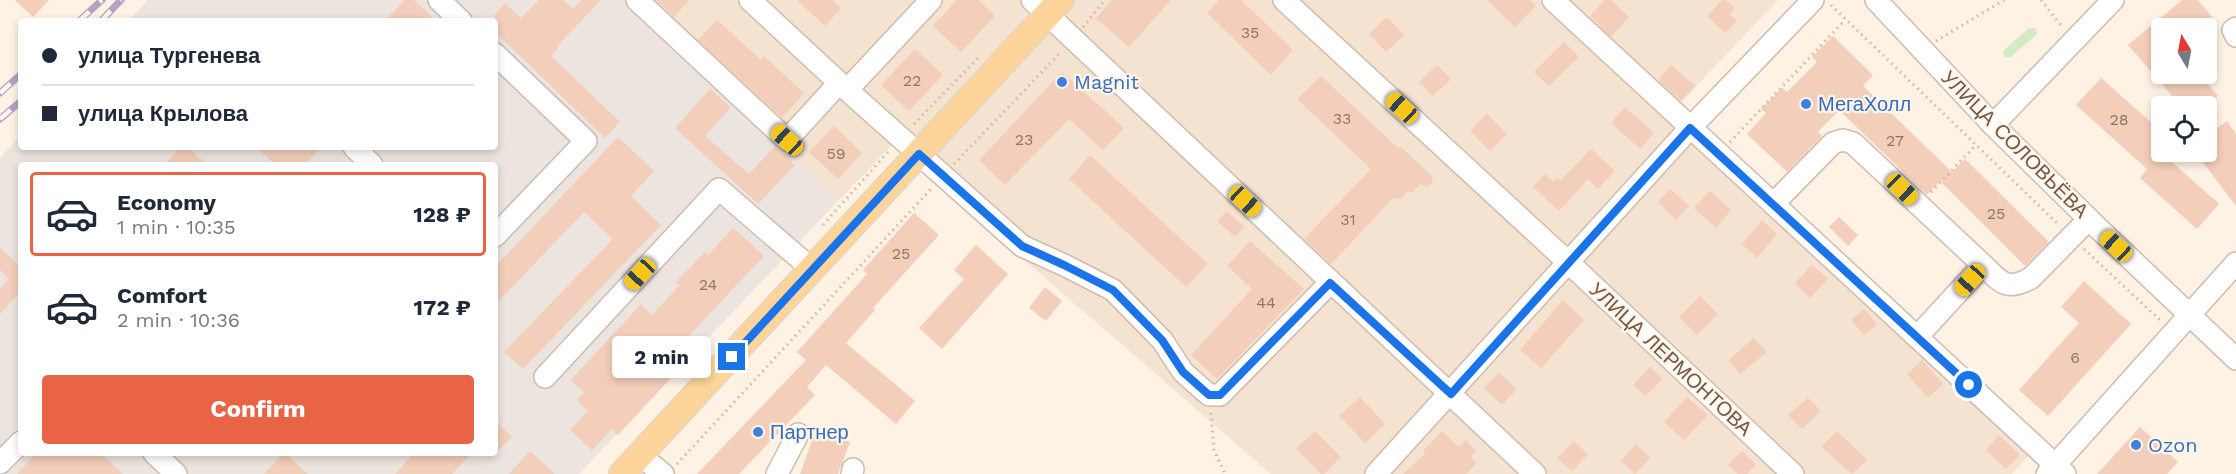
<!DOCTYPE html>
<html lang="en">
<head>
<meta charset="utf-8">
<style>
  body { margin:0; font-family:"Work Sans",sans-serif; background:#f6f6f7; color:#1f2937; height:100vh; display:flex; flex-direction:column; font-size:22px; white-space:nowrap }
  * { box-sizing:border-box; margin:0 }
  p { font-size:20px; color:#747a83 }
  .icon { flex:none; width:33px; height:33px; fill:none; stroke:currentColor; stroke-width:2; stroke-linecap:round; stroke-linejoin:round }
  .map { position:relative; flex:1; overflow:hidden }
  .drawer { position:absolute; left:18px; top:162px; width:480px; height:294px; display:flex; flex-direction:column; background:#fff; border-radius:6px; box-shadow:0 3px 9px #0003 }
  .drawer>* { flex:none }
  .banner { position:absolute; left:18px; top:18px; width:480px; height:132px; border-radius:6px; box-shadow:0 3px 9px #0003; display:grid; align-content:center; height:132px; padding:0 24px; background:#fff }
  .needle { width:39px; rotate:350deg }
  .controls { position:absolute; left:2151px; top:18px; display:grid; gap:12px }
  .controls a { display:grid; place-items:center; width:66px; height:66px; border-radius:6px; background:#fff; box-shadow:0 3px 9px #0003; font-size:30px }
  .end { position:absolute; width:27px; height:27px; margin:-14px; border:8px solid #1a73e8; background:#fff; box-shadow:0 0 0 3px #fff }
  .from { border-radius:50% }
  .bubble { position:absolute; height:42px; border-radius:6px; background:#fff; box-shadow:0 3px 9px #0003; font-size:20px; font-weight:700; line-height:42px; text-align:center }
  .car { position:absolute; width:18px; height:36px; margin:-18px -9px; border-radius:8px; box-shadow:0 0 4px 2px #0007; background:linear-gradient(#f5c518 24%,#345 0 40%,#f5c518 0 76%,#345 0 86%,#f5c518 0) }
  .banner b { display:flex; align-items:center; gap:21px; height:57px; font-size:22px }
  .banner b+b { border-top:2px solid #e0e1e3 }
  .banner i { width:15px; height:15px; background:#1f2937 }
  ul { padding:10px 0 0; list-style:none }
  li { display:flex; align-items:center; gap:18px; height:84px; margin:0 12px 9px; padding:0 12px; border:3px solid transparent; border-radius:6px }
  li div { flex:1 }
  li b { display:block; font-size:22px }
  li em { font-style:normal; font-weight:700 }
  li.current { border-color:#e96345 }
  li>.icon { width:54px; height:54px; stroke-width:1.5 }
  .cta { display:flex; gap:12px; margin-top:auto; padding:12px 24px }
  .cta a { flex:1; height:69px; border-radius:6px; background:#e96345; color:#fff; font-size:24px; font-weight:700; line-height:69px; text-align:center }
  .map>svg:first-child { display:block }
</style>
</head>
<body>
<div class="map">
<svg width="2236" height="474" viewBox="0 0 2236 474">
  <rect width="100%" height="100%" fill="#fdf2e3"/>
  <polygon fill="#f4e3d1" points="627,0 1778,0 1667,117 2033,451 2012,474 1271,474 892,145 839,200"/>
  <polygon fill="#ece4de" points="148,0 627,0 839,200 579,474 0,474 0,259 21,277 21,453 495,453 495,165 21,165 21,274 0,252 0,158 21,136 21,147 495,147 495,21 128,21"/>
  <polygon fill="#d4ebc1" points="2029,28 2035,28 2037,34 2011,57 2005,57 2003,53 2004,50"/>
  <g fill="#f3ceba">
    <polygon points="15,0 49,0 33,17"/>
    <polygon points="405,0 414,0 436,21 385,21"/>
    <polygon points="539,0 563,0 573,9 582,0 601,0 557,46 559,47 551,56 620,122 605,138 495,32 495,14 505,3 521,18"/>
    <polygon points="656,0 689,0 674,17"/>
    <polygon points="797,0 832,0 841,8 825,26"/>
    <polygon points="957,0 978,0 995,16 961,52 933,26"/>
    <polygon points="1112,0 1171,0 1129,47 1096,18"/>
    <polygon points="1219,0 1241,0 1293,50 1271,75 1207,13"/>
    <polygon points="1487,0 1530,0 1536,6 1515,27"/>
    <polygon points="1605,0 1611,0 1629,17 1611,37 1590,16"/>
    <polygon points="1722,0 1726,0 1735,8 1730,14 1737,21 1725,33 1707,16"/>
    <polygon points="2182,0 2198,0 2216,22 2208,28 2162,28 2162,74 2199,74 2218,96 2205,106 2181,106 2128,45"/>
    <polygon points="1387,17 1404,35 1386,52 1369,34"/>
    <polygon points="717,20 761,60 764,56 804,93 782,118 698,40"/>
    <polygon points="1833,36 1873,75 1863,86 1952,172 1965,159 2049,242 2025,266 1940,181 1927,195 1839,110 1818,132 1822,136 1787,172 1747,134 1766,113 1761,109 1782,88 1787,92 1817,62 1812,57"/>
    <polygon points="1564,42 1579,57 1549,86 1534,72"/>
    <polygon points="915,49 943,75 909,111 881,85"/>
    <polygon points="1437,65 1451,79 1433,96 1419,82"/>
    <polygon points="1671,65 1695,86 1681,101 1658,80"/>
    <polygon points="1062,72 1124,128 1103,150 1069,119 1005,185 979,160"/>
    <polygon points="1321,76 1398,148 1400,146 1431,175 1433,179 1431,184 1426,187 1421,184 1413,192 1406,192 1402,199 1393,198 1331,264 1304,239 1371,169 1297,99"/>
    <polygon points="2101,78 2162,132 2162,153 2219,204 2197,229 2140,178 2147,169 2076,105"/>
    <polygon points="710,89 731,107 705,136 749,174 775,146 795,165 758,204 675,128"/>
    <polygon points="1625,107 1654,133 1640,149 1611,123"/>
    <polygon points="1487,114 1507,134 1490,151 1470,131"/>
    <polygon points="2227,121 2236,134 2236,206 2195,152 2206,152 2206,136"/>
    <polygon points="834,126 862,153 838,179 809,152"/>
    <polygon points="618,137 654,171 631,196 661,225 523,369 504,352 613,239 584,212 495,305 495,267"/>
    <polygon points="180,147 187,147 208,165 165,165"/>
    <polygon points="256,147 321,147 305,165 276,165"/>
    <polygon points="1591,149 1615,171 1598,189 1588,179 1559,211 1533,187 1545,174 1554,182 1557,178 1560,181"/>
    <polygon points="1090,155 1208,264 1186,287 1069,179"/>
    <polygon points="1670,189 1689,206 1676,220 1658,202"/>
    <polygon points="1710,191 1731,210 1716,228 1694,208"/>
    <polygon points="1227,211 1245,227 1235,237 1217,221"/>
    <polygon points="914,213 939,235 873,308 875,310 846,343 915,401 896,424 826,365 807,387 815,395 739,474 697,474 806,360 797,352 867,274 863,270"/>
    <polygon points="1839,217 1858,235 1848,246 1829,227"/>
    <polygon points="1762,220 1777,234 1757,258 1742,244"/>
    <polygon points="733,228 764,256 682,343 694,353 618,435 612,429 592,450 570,430 588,411 577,400 584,393 571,380 641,304 652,315 680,285 676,282 705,252 708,255"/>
    <polygon points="1250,241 1304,289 1217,379 1191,355 1252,289 1227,266"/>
    <polygon points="976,245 1008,274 942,349 919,328 964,279 954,270"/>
    <polygon points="0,248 21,267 21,291 0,314 0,289 9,279 0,270"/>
    <polygon points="1812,265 1828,279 1810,298 1795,283"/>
    <polygon points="2084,281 2131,324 2048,416 2019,390 2079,323 2061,307"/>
    <polygon points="1045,287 1062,301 1046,321 1029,308"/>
    <polygon points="1700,296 1718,314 1697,335 1679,317"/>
    <polygon points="1563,300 1584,320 1541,368 1520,350"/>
    <polygon points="1864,309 1877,324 1864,335 1851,320"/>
    <polygon points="1753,338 1767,352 1740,374 1729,360"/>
    <polygon points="1922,360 1943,384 1928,398 1907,374"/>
    <polygon points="1650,367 1662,379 1646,396 1633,385"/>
    <polygon points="1499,373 1517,389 1502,405 1484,388"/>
    <polygon points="1360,397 1385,424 1365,443 1339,416"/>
    <polygon points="1687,397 1708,415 1684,440 1664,422"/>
    <polygon points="1808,398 1821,411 1802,429 1788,415"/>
    <polygon points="495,420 512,437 495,453"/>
    <polygon points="2140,427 2178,462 2167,474 2097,474"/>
    <polygon points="816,430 850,442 838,474 800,474"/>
    <polygon points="1315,431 1341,457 1324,474 1321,474 1296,449"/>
    <polygon points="1442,431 1459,447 1466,440 1476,451 1471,457 1477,463 1466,474 1403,474 1425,454 1423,451"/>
    <polygon points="1837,431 1867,460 1852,474 1821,447"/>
    <polygon points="1999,435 2020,455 2006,469 1986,450"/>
    <polygon points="1574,441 1588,454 1572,471 1557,458"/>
    <polygon points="1636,444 1650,458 1635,474 1621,461"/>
    <polygon points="530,451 555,474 509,474"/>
    <polygon points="1742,451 1756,464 1747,474 1738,474 1728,465"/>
    <polygon points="36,453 100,453 123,474 17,474"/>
    <polygon points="284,453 285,453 308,474 264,474"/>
    <polygon points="414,453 472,453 452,474 395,474"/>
  </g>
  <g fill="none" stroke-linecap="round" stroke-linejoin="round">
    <g stroke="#d0bbad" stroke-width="24">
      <g id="minor">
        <polyline points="439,0 461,21"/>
        <polyline points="637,0 787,140 839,83"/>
        <polyline points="750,0 847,90 1022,246 1064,265 1113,290 1162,340 1183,372 1209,395 1220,395 1330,283"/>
        <polyline points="1032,0 1535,474"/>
        <polyline points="1284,0 1569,263 1793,474"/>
        <polyline points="1553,0 2065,474"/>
        <polyline points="1876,0 1993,125 2099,229 2236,359"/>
        <polyline points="2236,28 2233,30 2236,36"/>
        <polyline points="495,54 586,141 495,236"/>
        <polyline points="847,90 931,0"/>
        <polyline points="1993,125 2113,0"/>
        <polyline points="354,147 372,165"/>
        <path d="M1773 204 1833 143 1843 140 1853 143 1983 265C2001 282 2006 292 2031 278L2089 219"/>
        <polyline points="1917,337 1983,265"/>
        <polyline points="545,377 719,189 813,270"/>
        <polyline points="154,453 176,474"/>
        <polyline points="640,455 663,474"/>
        <polyline points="0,463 21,442"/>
        <polyline points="777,474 798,434"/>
        <polyline points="852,474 853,469"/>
        <polyline points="1376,474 1690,128 1813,0"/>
        <polyline points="2047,474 2236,263"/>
      </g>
    </g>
    <g stroke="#dbd3d0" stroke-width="28">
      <polyline id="major" points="622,474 1061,0"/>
    </g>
    <g stroke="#d8b29d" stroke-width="3" stroke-dasharray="1.5 4.5" stroke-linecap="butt">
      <polyline points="2041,0 2062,27"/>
      <polyline points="1831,5 2059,225"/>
      <polyline points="1083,27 1105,0"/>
      <polyline points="1936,41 2004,0"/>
      <polyline points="914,124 980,56"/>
      <polyline points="1730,142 1845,20"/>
      <polyline points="954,164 1061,52"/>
      <polyline points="1931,192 1975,146"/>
      <polyline points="823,225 889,151"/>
      <polyline points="2084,249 2162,322"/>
      <polyline points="1211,413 1214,450 1225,474"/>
      <polyline points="677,464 931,189"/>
    </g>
    <use href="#minor" stroke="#fff" stroke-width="21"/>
    <use href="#major" stroke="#fdd49a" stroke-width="26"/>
    <g stroke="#b4a2c6" stroke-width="7">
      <g id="rail">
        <polyline points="79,21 102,0"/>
        <polyline points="101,21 121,0"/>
        <polyline points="0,93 21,74"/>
        <polyline points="0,119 21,101"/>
      </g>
    </g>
    <use href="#rail" stroke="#fff6ea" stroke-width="4.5" stroke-dasharray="14" stroke-linecap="butt"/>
  </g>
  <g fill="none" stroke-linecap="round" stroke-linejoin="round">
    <polyline stroke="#1a73e8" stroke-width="8" points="732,357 919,154 1022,246 1064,265 1113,290 1162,340 1183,372 1209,395 1220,395 1330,283 1451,394 1690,128 1969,385"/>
  </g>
  <g fill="#3f7fe0" stroke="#fff6ea" stroke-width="2">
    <circle cx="1062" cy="82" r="6"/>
    <circle cx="1806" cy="104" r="6"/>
    <circle cx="758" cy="432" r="6"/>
    <circle cx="2136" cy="445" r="6"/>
  </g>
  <g text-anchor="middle" stroke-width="4.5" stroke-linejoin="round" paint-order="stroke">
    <g font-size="16" fill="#947565">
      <text x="1250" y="38">35</text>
      <text x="912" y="86">22</text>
      <text x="1342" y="124">33</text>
      <text x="2119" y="125">28</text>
      <text x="1024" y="145">23</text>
      <text x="1895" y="146">27</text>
      <text x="836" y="159">59</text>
      <text x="1996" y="219">25</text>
      <text x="1348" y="225">31</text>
      <text x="901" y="259">25</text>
      <text x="708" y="290">24</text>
      <text x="1266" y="308">44</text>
      <text x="2075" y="363">6</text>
    </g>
    <g font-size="20" fill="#366cbe" stroke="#fff6ea" text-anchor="start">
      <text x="1074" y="89">Magnit</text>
      <text x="1818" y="111">МегаХолл</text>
      <text x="770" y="439">Партнер</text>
      <text x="2148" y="452">Ozon</text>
    </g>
    <g font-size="20" fill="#755749" stroke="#fff6ea">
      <text transform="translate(2015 144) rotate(45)" y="7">УЛИЦА СОЛОВЬЁВА</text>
      <text transform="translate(1671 359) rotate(43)" y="7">УЛИЦА ЛЕРМОНТОВА</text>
    </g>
  </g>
</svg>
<div class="controls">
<a><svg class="needle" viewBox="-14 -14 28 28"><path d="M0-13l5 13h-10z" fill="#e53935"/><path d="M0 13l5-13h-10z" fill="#747a83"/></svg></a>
<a><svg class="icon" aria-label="locate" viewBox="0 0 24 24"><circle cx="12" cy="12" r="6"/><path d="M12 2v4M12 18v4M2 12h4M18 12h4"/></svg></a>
</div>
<i class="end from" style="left:1969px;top:385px"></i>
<i class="end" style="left:732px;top:357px"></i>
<div class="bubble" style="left:612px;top:336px;width:99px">2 min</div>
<i class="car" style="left:1402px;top:108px;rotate:313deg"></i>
<i class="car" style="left:787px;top:140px;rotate:313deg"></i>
<i class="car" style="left:1902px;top:189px;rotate:134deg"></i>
<i class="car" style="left:1245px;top:201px;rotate:133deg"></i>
<i class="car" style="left:2116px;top:246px;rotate:313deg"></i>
<i class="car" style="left:640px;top:274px;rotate:223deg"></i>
<i class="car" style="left:1970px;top:280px;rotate:222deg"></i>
<div class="banner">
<b><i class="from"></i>улица Тургенева</b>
<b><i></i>улица Крылова</b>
</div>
<section class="drawer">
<ul>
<li class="current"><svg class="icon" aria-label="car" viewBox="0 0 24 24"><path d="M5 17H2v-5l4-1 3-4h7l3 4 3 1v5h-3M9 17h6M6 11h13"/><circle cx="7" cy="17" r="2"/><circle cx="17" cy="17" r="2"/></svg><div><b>Economy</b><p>1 min · 10:35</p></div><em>128 ₽</em></li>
<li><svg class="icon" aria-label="car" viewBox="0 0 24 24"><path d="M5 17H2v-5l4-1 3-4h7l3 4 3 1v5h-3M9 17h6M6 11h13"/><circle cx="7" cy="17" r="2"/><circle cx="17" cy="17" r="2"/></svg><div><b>Comfort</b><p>2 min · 10:36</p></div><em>172 ₽</em></li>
</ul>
<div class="cta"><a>Confirm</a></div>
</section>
</div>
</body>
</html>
